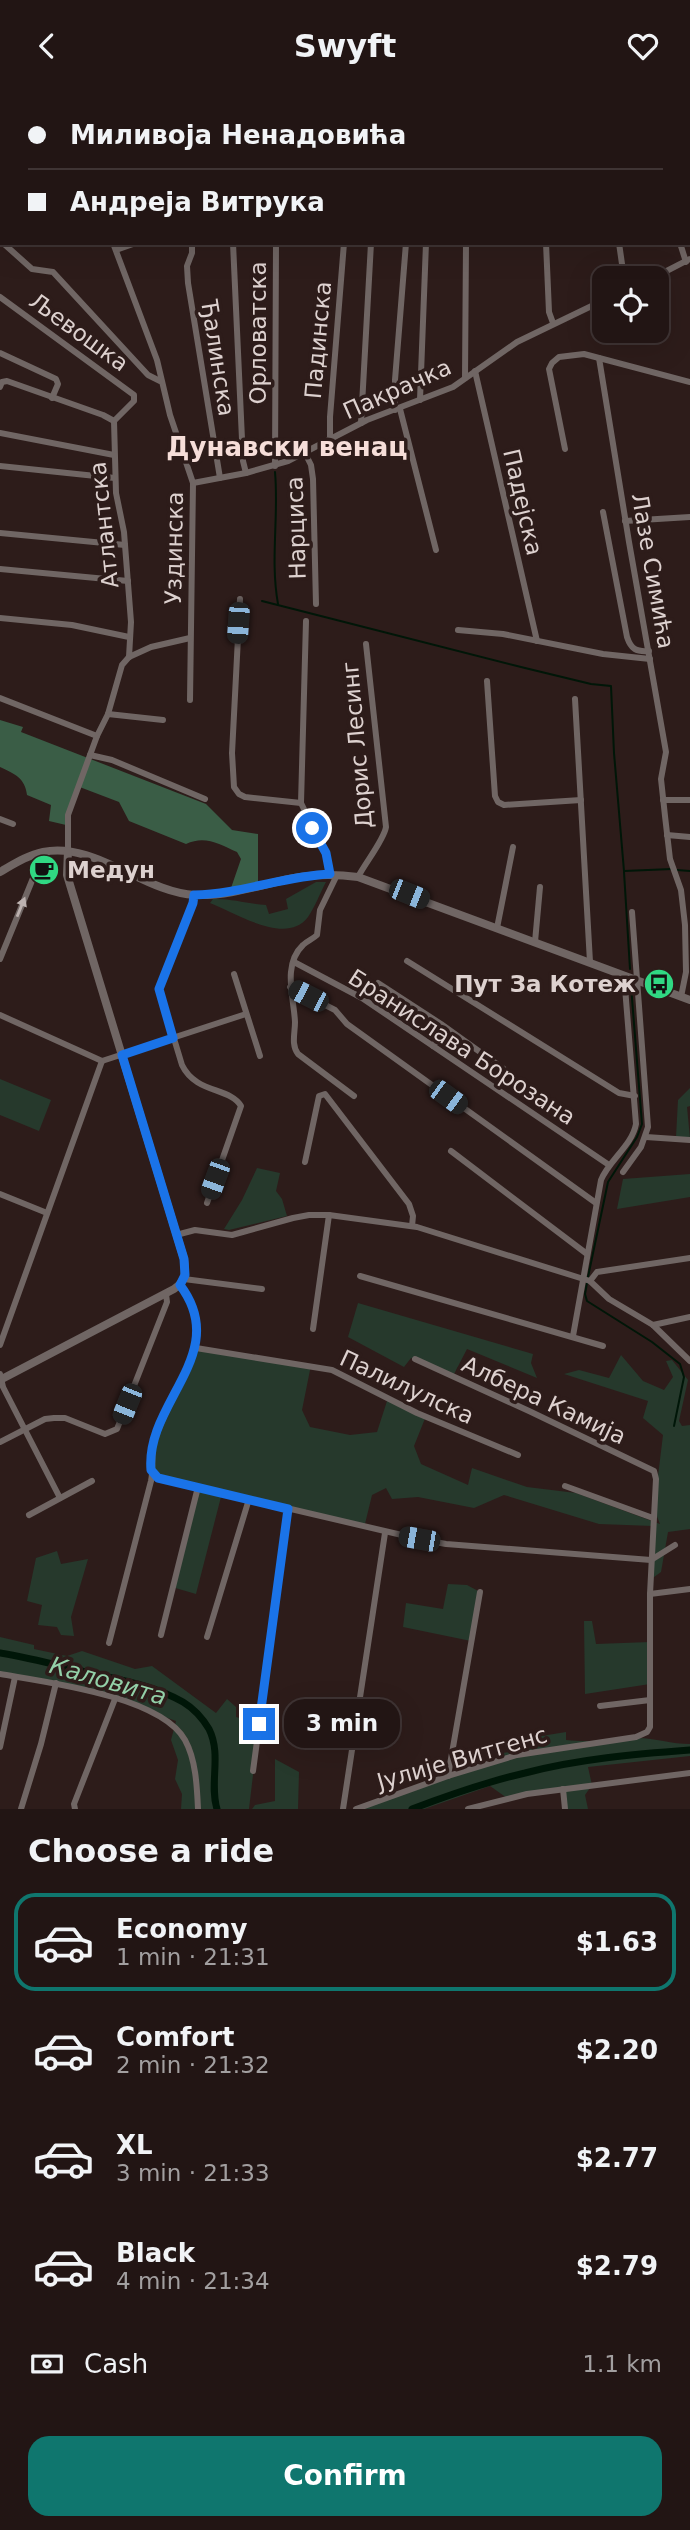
<!DOCTYPE html>
<html lang="en">
<head>
<meta charset="utf-8">
<style>
  body { margin:0; font-family:"DejaVu Sans",sans-serif; background:#2e2222; color:#f1f3f6; height:100vh; display:flex; flex-direction:column; font-size:26px; white-space:nowrap }
  * { box-sizing:border-box; margin:0 }
  p { font-size:23px; color:#a29fa0 }
  .icon { flex:none; width:38px; height:38px; fill:none; stroke:currentColor; stroke-width:2; stroke-linecap:round; stroke-linejoin:round }
  .map { position:relative; height:1718px; overflow:hidden }
  .side { display:flex; flex-direction:column; background:#221514; flex:1 }
  .side>* { flex:none }
  .top-card { position:absolute; left:0px; top:0px; width:691px; height:154px; box-shadow:0 7px 28px #0002,0 0 0 2px #3f3434; display:grid; align-content:center; height:154px; padding:0 28px; background:#221514 }
  .buttons { position:absolute; left:592px; top:175px; display:grid; gap:14px }
  .buttons a { display:grid; place-items:center; width:77px; height:77px; border-radius:14px; background:#221514; box-shadow:0 7px 28px #0002,0 0 0 2px #3f3434; font-size:35px }
  .end { position:absolute; width:32px; height:32px; margin:-16px; border:9px solid #1a73e8; background:#fff; box-shadow:0 0 0 4px #fff }
  .from { border-radius:50% }
  .bubble { position:absolute; height:49px; border-radius:21px; background:#221514; box-shadow:0 7px 28px #0002,0 0 0 2px #3f3434; font-size:23px; font-weight:700; line-height:49px; text-align:center }
  .car { position:absolute; width:21px; height:42px; margin:-21px -10px; border-radius:9px; box-shadow:0 0 5px 2px #0007; background:linear-gradient(#222 24%,#8ab4d8 0 40%,#222 0 76%,#8ab4d8 0 86%,#222 0) }
  .top-card b { display:flex; align-items:center; gap:24px; height:66px; font-size:26px }
  .top-card b+b { border-top:2px solid #3f3434 }
  .top-card i { width:18px; height:18px; background:#f1f3f6 }
  ul { padding:0; list-style:none }
  li { display:flex; align-items:center; gap:21px; height:98px; margin:0 14px 10px; padding:0 14px; border:4px solid transparent; border-radius:21px }
  li div { flex:1 }
  li b { display:block; font-size:26px }
  li em { font-style:normal; font-weight:700 }
  li.current { border-color:#0f766e }
  li>.icon { width:63px; height:63px; stroke-width:1.5 }
  h2 { padding:0 28px; font-size:32px; line-height:84px }
  .pay { display:flex; align-items:center; gap:18px; height:77px; padding:0 28px; font-size:26px }
  .pay p { margin-inline-start:auto }
  .primary-button { display:flex; gap:14px; margin-top:auto; padding:14px 28px }
  .primary-button a { flex:1; height:80px; border-radius:21px; background:#0f766e; color:#fff; font-size:28px; font-weight:700; line-height:80px; text-align:center }
  header { display:flex; justify-content:space-between; align-items:center; height:91px; padding:0 28px; background:#221514; font-size:32px; font-weight:700 }
  .map>svg:first-child { display:block }
</style>
</head>
<body>
<header><svg class="icon" aria-label="back" viewBox="0 0 24 24"><path d="M15 5l-7 7 7 7"/></svg>Swyft<svg class="icon" aria-label="heart" viewBox="0 0 24 24"><path d="M12 20l-8-8c-3-5 5-10 8-4 3-6 11-1 8 4z"/></svg></header>
<div class="map">
<svg width="690" height="1718" viewBox="0 0 690 1718">
  <rect width="100%" height="100%" fill="#2d1c1a"/>
  <g fill="#26392c">
    <path d="M316 791H326C320 802 315 816 308 826 286 855 236 822 210 812L213 808C230 807 249 813 266 814L269 823 288 818 286 808Z"/>
    <polygon points="0,988 51,1009 39,1040 0,1024"/>
    <polygon points="690,997 690,1015 687,1016 690,1047 676,1046 678,1009"/>
    <polygon points="257,1077 280,1082 276,1100 282,1108 287,1125 229,1139 224,1138 242,1109"/>
    <polygon points="690,1083 690,1106 617,1118 623,1088"/>
    <polygon points="358,1212 533,1263 531,1272 537,1287 467,1258 453,1285 411,1267 404,1276 348,1246"/>
    <polygon points="196,1257 311,1274 302,1319 310,1336 350,1344 377,1341 388,1307 426,1325 414,1355 421,1373 468,1394 472,1377 527,1396 576,1402 660,1433 654,1418 663,1344 643,1327 648,1310 564,1283 579,1279 609,1287 621,1264 643,1290 664,1299 673,1286 666,1270 672,1269 688,1289 679,1330 682,1335 690,1334 690,1438 668,1441 661,1481 650,1489 653,1435 599,1433 504,1404 474,1417 418,1406 392,1408 386,1397 372,1404 364,1437 222,1402 196,1503 172,1496 197,1396 153,1382 152,1361"/>
    <polygon points="57,1460 61,1473 88,1468 71,1526 74,1545 61,1544 57,1536 38,1534 42,1514 27,1510 36,1467"/>
    <polygon points="448,1493 467,1494 480,1501 471,1550 403,1536 406,1512 443,1518"/>
    <polygon points="584,1530 592,1530 596,1553 650,1551 650,1593 585,1603"/>
    <polygon points="0,1546 34,1554 34,1558 67,1565 82,1560 135,1578 152,1575 216,1622 227,1608 236,1616 236,1626 259,1633 249,1718 181,1718 182,1703 175,1688 178,1669 171,1649 176,1630 115,1608 0,1583"/>
    <path d="M566 1641V1649C591 1652 609 1648 634 1647 652 1646 671 1653 690 1653V1665L588 1676 592 1694 585 1704 588 1718H565L562 1698 507 1707 490 1695 424 1718H354L491 1672 503 1662 524 1658 523 1648Z"/>
    <polygon points="275,1668 299,1681 298,1718 252,1718 255,1714 275,1710"/>
  </g>
  <path fill="#3a5d46" d="M0 629 23 636 21 641 206 713 232 739 258 743V792L231 797 241 768 237 761C219 753 205 744 186 753L129 730 119 711 77 695 66 734 49 730 51 714 27 704C25 687 15 683 0 676Z"/>
  <g fill="none" stroke-linecap="round" stroke-linejoin="round">
    <g stroke="#001608" stroke-width="2">
      <path d="M275 381C279 425 270 469 278 513"/>
      <polyline points="262,510 525,577 591,593 611,595 614,662 624,780 672,778"/>
      <polyline points="677,779 690,780"/>
      <polyline points="624,781 630,878"/>
      <polyline points="588,1186 608,1091 637,1046 642,1033 631,895"/>
      <polyline points="587,1192 585,1203 587,1210 652,1251 680,1273 684,1286 674,1335"/>
    </g>
    <g stroke="#001608" stroke-width="7">
      <path d="M0 1562C31 1567 60 1575 90 1582 121 1589 155 1595 183 1611 193 1617 203 1628 209 1638 222 1664 209 1692 217 1718"/>
      <path d="M412 1718C449 1704 486 1691 525 1682 578 1668 635 1663 690 1659"/>
    </g>
    <g stroke="#706664" stroke-width="6">
      <polyline points="60,0 60,2"/>
      <polyline points="115,0 115,2"/>
      <polyline points="133,0 134,2"/>
      <polyline points="173,0 174,2"/>
      <polyline points="223,0 223,2"/>
      <polyline points="597,0 597,2"/>
      <polyline points="357,2 357,0"/>
      <polyline points="382,2 382,0"/>
      <polyline points="432,2 432,0"/>
      <polyline points="0,63 2,66"/>
      <polyline points="3,152 32,178 53,181 148,284 160,290"/>
      <polyline points="113,152 157,269 170,324 193,392 190,609"/>
      <polyline points="192,152 192,162 187,175 188,192 220,387"/>
      <polyline points="233,152 243,370 246,382"/>
      <polyline points="546,152 549,221 553,232"/>
      <polyline points="619,152 624,187"/>
      <polyline points="680,152 686,171"/>
      <polyline points="116,159 136,152"/>
      <polyline points="653,187 690,168"/>
      <polyline points="0,206 134,304 134,310 114,330 116,402 124,441 131,531 129,566"/>
      <polyline points="0,262 56,288 58,293 52,307"/>
      <polyline points="599,267 629,451 666,661 661,688 665,725 670,768 681,799 685,834 686,881 681,906"/>
      <polyline points="475,280 537,550"/>
      <polyline points="465,287 466,152"/>
      <polyline points="0,296 2,291 7,290 103,324 114,330"/>
      <polyline points="420,309 426,152"/>
      <polyline points="400,318 436,459"/>
      <polyline points="395,319 395,289 406,152"/>
      <polyline points="361,332 371,152"/>
      <polyline points="0,342 114,364"/>
      <polyline points="330,349 330,326 344,152"/>
      <polyline points="565,358 549,278 552,272 559,266 584,263 690,291"/>
      <polyline points="305,362 311,374 313,388 316,513"/>
      <polyline points="0,375 115,387"/>
      <polyline points="275,375 276,152"/>
      <polyline points="193,392 246,382 288,370 367,329 453,296 517,251 604,209"/>
      <path d="M603 421 627 546C631 558 636 561 649 560"/>
      <polyline points="625,430 690,426"/>
      <polyline points="0,442 125,454"/>
      <polyline points="0,478 128,490"/>
      <polyline points="240,508 232,662 234,696 239,703 245,706 301,712"/>
      <polyline points="0,527 72,534 129,546"/>
      <polyline points="306,530 301,712 325,762 330,783"/>
      <polyline points="458,539 503,543 603,563 650,568"/>
      <polyline points="487,590 495,705 498,711 504,714 581,709"/>
      <polyline points="0,607 97,645"/>
      <polyline points="575,608 590,871"/>
      <polyline points="108,623 163,629"/>
      <polyline points="90,664 112,669 205,708"/>
      <polyline points="663,709 690,709"/>
      <polyline points="0,728 13,733"/>
      <polyline points="667,744 690,746"/>
      <polyline points="68,760 68,724 97,645 108,623 122,574 129,566 151,556 190,547"/>
      <path d="M337 784 320 819 317 844C313 848 307 850 303 854 282 874 294 907 295 931 295 942 291 954 298 963L354 1005"/>
      <path d="M358 786C365 772 384 749 386 736L366 553"/>
      <path d="M194 804 193 812 159 898 182 974C196 1003 230 996 241 1015L207 1112"/>
      <polyline points="497,837 513,756"/>
      <polyline points="535,851 540,796"/>
      <polyline points="0,868 38,775 38,762"/>
      <polyline points="407,870 619,1002 635,1005"/>
      <polyline points="294,871 362,907 609,1074"/>
      <polyline points="234,883 260,965"/>
      <polyline points="378,892 441,933 508,981"/>
      <polyline points="290,896 335,919 347,933 596,1112"/>
      <polyline points="0,924 102,970"/>
      <polyline points="433,955 445,938"/>
      <polyline points="102,970 246,923"/>
      <polyline points="646,1046 690,1049"/>
      <polyline points="451,1060 587,1163"/>
      <polyline points="305,1071 319,1005 325,1003 409,1113 413,1125 412,1135"/>
      <polyline points="623,1081 641,1056 648,1036 632,821"/>
      <polyline points="0,1103 47,1122"/>
      <polyline points="176,1144 195,1139 232,1144 293,1127 309,1124 329,1124 417,1136 590,1190 609,1208 653,1234 690,1270"/>
      <polyline points="360,1185 603,1255"/>
      <polyline points="184,1188 262,1198"/>
      <polyline points="590,1190 597,1181 690,1167"/>
      <polyline points="653,1234 690,1226"/>
      <polyline points="313,1238 329,1124"/>
      <path d="M573 1245 601 1089C609 1069 632 1055 636 1033L624 884"/>
      <polyline points="0,1254 102,970"/>
      <polyline points="196,1257 332,1279 417,1322 518,1364"/>
      <polyline points="0,1283 3,1296 60,1407"/>
      <polyline points="0,1351 45,1328 54,1327 65,1327 105,1343 117,1338 167,1211 166,1203"/>
      <polyline points="153,1382 158,1387 419,1448 446,1453 651,1469"/>
      <polyline points="565,1395 653,1427"/>
      <polyline points="29,1424 92,1390"/>
      <polyline points="651,1469 675,1454"/>
      <polyline points="650,1503 690,1498"/>
      <polyline points="161,1544 198,1396"/>
      <polyline points="207,1546 249,1408"/>
      <path d="M109 1552 151 1390C154 1377 150 1364 155 1348 172 1294 222 1251 180 1194"/>
      <path d="M0 1583C46 1591 160 1605 185 1649 196 1669 197 1696 198 1718"/>
      <polyline points="600,1615 650,1609"/>
      <polyline points="0,1656 15,1586"/>
      <polyline points="253,1680 288,1418"/>
      <polyline points="448,1685 480,1501"/>
      <polyline points="563,1698 565,1718"/>
      <polyline points="21,1718 41,1653 56,1592"/>
      <polyline points="75,1718 74,1713 115,1608"/>
      <polyline points="343,1718 385,1442"/>
      <polyline points="356,1718 448,1685 517,1664 636,1646 647,1641 650,1636 650,1503 656,1388 654,1380 529,1320 415,1268"/>
      <polyline points="468,1718 527,1703 690,1682"/>
    </g>
    <g stroke="#706664" stroke-width="8">
      <path d="M0 781C14 773 28 764 43 761 94 750 145 802 195 804 228 805 258 795 289 788 313 783 335 783 358 786L690 909"/>
      <path d="M0 1289 174 1198C186 1190 186 1182 184 1168L67 784 68 760"/>
    </g>
  </g>
  <defs><path id="oneway-solid" d="M-6-.8H1V-3.2L6.5 0L1 3.2V.8H-6Z" transform="scale(1.75)"/></defs>
  <use fill="#bcb1af" href="#oneway-solid" transform="translate(21 816) rotate(-68)"/>
  <g fill="none" stroke-linecap="round" stroke-linejoin="round">
    <path stroke="#1a73e8" stroke-width="9" d="M259 1633 288 1418 158 1387 151 1379C145 1311 232 1263 180 1194L185 1184 184 1168 122 964 173 947 159 898 193 812 194 804C241 803 284 785 330 783L326 762 312 737"/>
  </g>
  <defs>
    <g id="cafe-disc" transform="scale(1.575)"><circle r="9.5" fill="#30d883" stroke="#2d1c1a"/><path d="M-5.5-4.5H6V0H3Q3 3.5 0 3.5H-2.5Q-5.5 3.5-5.5 0ZM3-3.2v2h1.7v-2ZM-6 4.5H4V6H-6Z" fill="#111"/></g>
    <g id="bus-disc" transform="scale(1.575)"><circle r="9.5" fill="#30d883" stroke="#2d1c1a"/><path d="M-5-6H5V4H4V6H2V4H-2V6H-4V4H-5ZM-3.5-4V0h7V-4ZM-3.5 1.2v1.5H-2V1.2ZM2 1.2v1.5H3.5V1.2Z" fill="#111"/></g>
  </defs>
  <g fill-rule="evenodd">
    <use href="#cafe-disc" x="44" y="779"/>
    <use href="#bus-disc" x="659" y="893"/>
  </g>
  <g text-anchor="middle" stroke-width="7" stroke-linejoin="round" paint-order="stroke">
    <g font-size="23" fill="#ddd1cf" stroke="#2d1c1a">
      <text transform="translate(79 241) rotate(36)" y="8">Љевошка</text>
      <text transform="translate(258 242) rotate(-90)" y="8">Орловатска</text>
      <text transform="translate(318 249) rotate(-85)" y="8">Падинска</text>
      <text transform="translate(218 267) rotate(81)" y="8">Ђалинска</text>
      <text transform="translate(397 298) rotate(-24)" y="8">Пакрачка</text>
      <text transform="translate(523 411) rotate(77)" y="8">Падејска</text>
      <text transform="translate(104 434) rotate(-96)" y="8">Атлантска</text>
      <text transform="translate(296 437) rotate(-92)" y="8">Нарциса</text>
      <text transform="translate(174 457) rotate(-89)" y="8">Уздинска</text>
      <text transform="translate(653 480) rotate(80)" y="8">Лазе Симића</text>
      <text transform="translate(357 654) rotate(-95)" y="8">Дорис Лесинг</text>
      <text transform="translate(462 956) rotate(33)" y="8">Бранислава Борозана</text>
      <text transform="translate(407 1296) rotate(25)" y="8">Палилулска</text>
      <text transform="translate(544 1309) rotate(25)" y="8">Албера Камија</text>
      <text transform="translate(462 1667) rotate(-16)" y="8">Јулије Витгенс</text>
    </g>
    <g font-size="23" font-weight="bold" fill="#ddd1cf" stroke="#2d1c1a" text-anchor="start">
      <text x="67" y="787">Медун</text>
      <text x="636" y="901" text-anchor="end">Пут За Котеж</text>
    </g>
    <g font-size="24" font-style="italic" fill="#93d0a8" stroke="#2d1c1a">
      <text transform="translate(108 1590) rotate(16)" y="8">Каловита</text>
    </g>
    <g font-size="26" font-weight="bold" fill="#f6ded9" stroke="#2d1c1a">
      <text x="287" y="365">Дунавски венац</text>
    </g>
  </g>
</svg>
<div class="buttons">
<a><svg class="icon" aria-label="locate" viewBox="0 0 24 24"><circle cx="12" cy="12" r="6"/><path d="M12 2v4M12 18v4M2 12h4M18 12h4"/></svg></a>
</div>
<i class="end from" style="left:312px;top:737px"></i>
<i class="end" style="left:259px;top:1633px"></i>
<div class="bubble" style="left:284px;top:1608px;width:116px">3 min</div>
<i class="car" style="left:238px;top:532px;rotate:184deg"></i>
<i class="car" style="left:409px;top:803px;rotate:112deg"></i>
<i class="car" style="left:308px;top:905px;rotate:297deg"></i>
<i class="car" style="left:448px;top:1006px;rotate:126deg"></i>
<i class="car" style="left:215px;top:1088px;rotate:200deg"></i>
<i class="car" style="left:127px;top:1313px;rotate:202deg"></i>
<i class="car" style="left:419px;top:1448px;rotate:280deg"></i>
<div class="top-card">
<b><i class="from"></i>Миливоја Ненадовића</b>
<b><i></i>Андреја Витрука</b>
</div>
</div>
<section class="side">
<h2>Choose a ride</h2>
<ul>
<li class="current"><svg class="icon" aria-label="car" viewBox="0 0 24 24"><path d="M5 17H2v-5l4-1 3-4h7l3 4 3 1v5h-3M9 17h6M6 11h13"/><circle cx="7" cy="17" r="2"/><circle cx="17" cy="17" r="2"/></svg><div><b>Economy</b><p>1 min · 21:31</p></div><em>$1.63</em></li>
<li><svg class="icon" aria-label="car" viewBox="0 0 24 24"><path d="M5 17H2v-5l4-1 3-4h7l3 4 3 1v5h-3M9 17h6M6 11h13"/><circle cx="7" cy="17" r="2"/><circle cx="17" cy="17" r="2"/></svg><div><b>Comfort</b><p>2 min · 21:32</p></div><em>$2.20</em></li>
<li><svg class="icon" aria-label="car" viewBox="0 0 24 24"><path d="M5 17H2v-5l4-1 3-4h7l3 4 3 1v5h-3M9 17h6M6 11h13"/><circle cx="7" cy="17" r="2"/><circle cx="17" cy="17" r="2"/></svg><div><b>XL</b><p>3 min · 21:33</p></div><em>$2.77</em></li>
<li><svg class="icon" aria-label="car" viewBox="0 0 24 24"><path d="M5 17H2v-5l4-1 3-4h7l3 4 3 1v5h-3M9 17h6M6 11h13"/><circle cx="7" cy="17" r="2"/><circle cx="17" cy="17" r="2"/></svg><div><b>Black</b><p>4 min · 21:34</p></div><em>$2.79</em></li>
</ul>
<div class="pay"><svg class="icon" aria-label="cash" viewBox="0 0 24 24"><path d="M3 7h18v10H3z"/><circle cx="12" cy="12" r="2"/></svg>Cash<p>1.1 km</p></div>
<div class="primary-button"><a>Confirm</a></div>
</section>
</body>
</html>
